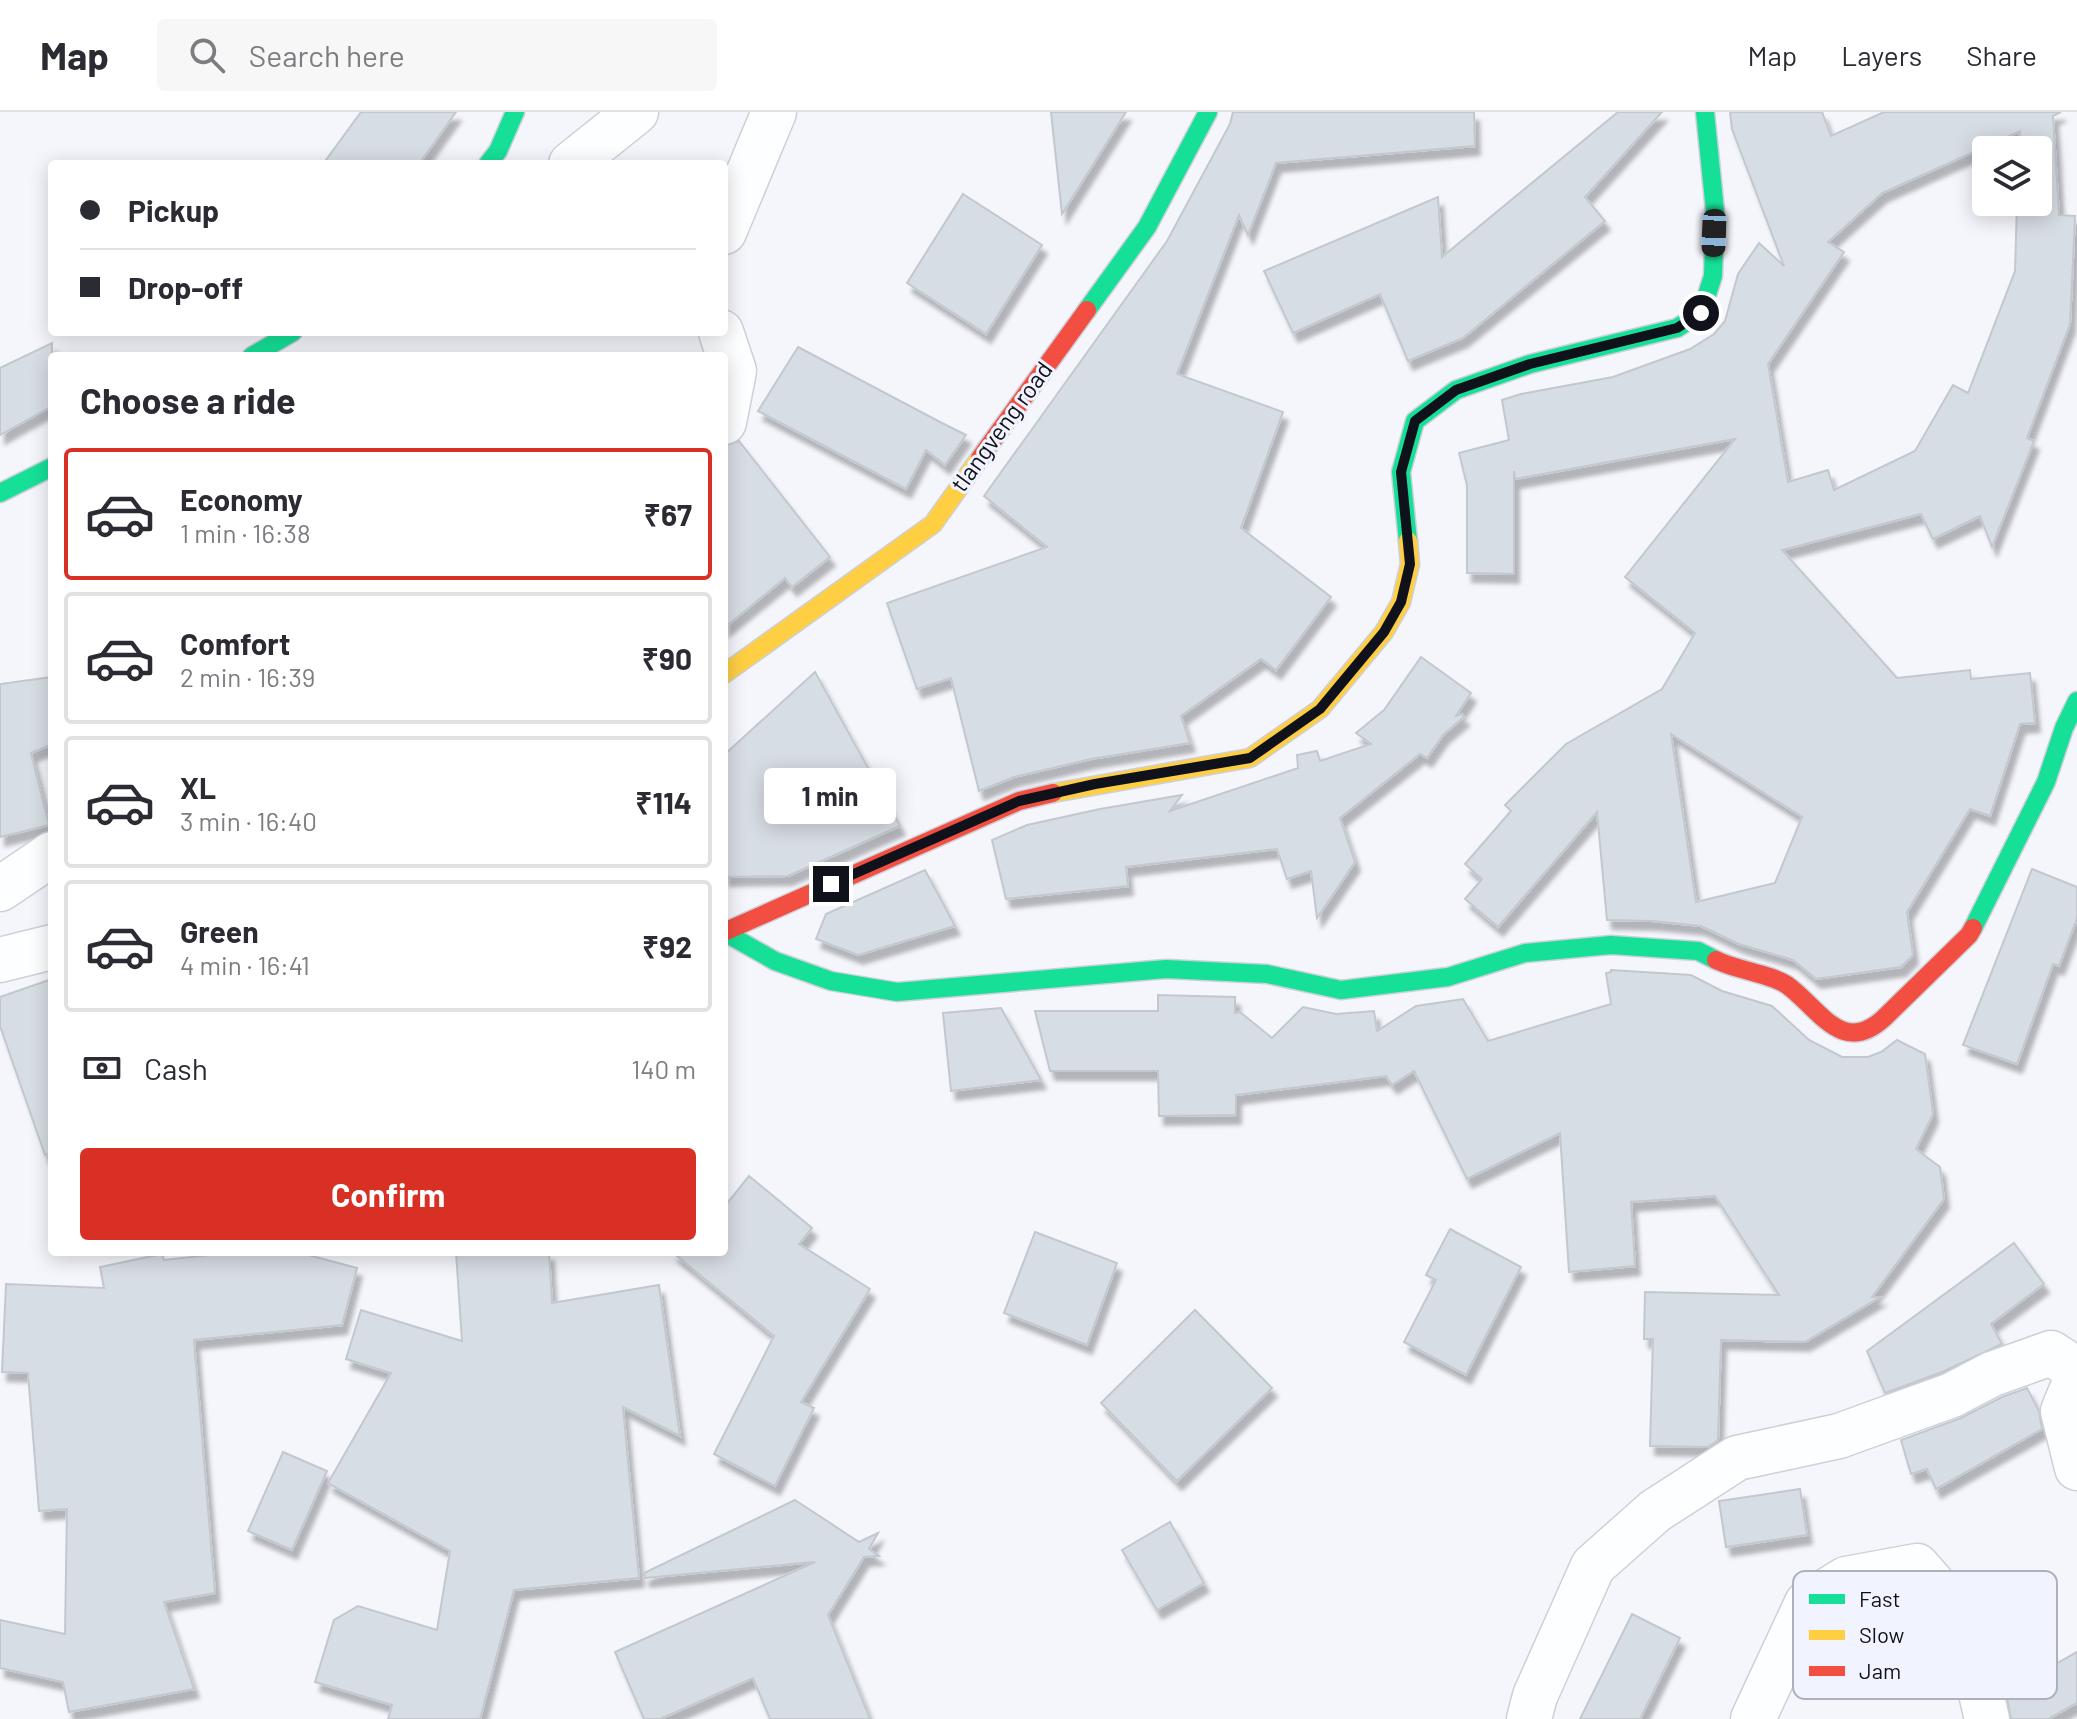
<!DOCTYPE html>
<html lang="en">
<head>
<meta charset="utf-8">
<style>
  body { margin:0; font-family:Barlow,sans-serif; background:#f7f7f7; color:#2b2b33; height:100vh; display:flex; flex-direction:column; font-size:30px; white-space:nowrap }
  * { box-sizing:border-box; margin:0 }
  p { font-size:26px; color:#7c7c81 }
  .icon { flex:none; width:44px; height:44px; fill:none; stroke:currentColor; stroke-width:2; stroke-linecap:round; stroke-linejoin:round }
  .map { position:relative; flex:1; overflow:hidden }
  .sheet { position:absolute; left:48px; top:240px; width:680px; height:904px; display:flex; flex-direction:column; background:#fff; border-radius:8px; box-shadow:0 4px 20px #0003 }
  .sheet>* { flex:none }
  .guide { position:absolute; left:48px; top:48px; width:680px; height:176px; border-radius:8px; box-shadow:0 4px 20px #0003; display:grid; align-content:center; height:176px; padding:0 32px; background:#fff }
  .tools { position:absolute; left:1972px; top:24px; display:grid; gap:16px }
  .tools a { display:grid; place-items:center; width:80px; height:80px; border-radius:8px; background:#fff; box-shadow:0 4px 20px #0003; font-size:40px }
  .end { position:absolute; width:36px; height:36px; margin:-18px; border:10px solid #10121b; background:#fff; box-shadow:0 0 0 4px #fff }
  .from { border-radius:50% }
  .bubble { position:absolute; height:56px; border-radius:8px; background:#fff; box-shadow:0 4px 20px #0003; font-size:26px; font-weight:700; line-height:56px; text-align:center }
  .car { position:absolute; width:24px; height:48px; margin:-24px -12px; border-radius:10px; box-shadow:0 0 6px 2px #0007; background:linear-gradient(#222 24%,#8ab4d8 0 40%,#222 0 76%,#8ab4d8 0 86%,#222 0) }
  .guide b { display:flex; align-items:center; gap:28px; height:76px; font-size:30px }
  .guide b+b { border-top:2px solid #e1e1e2 }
  .guide i { width:20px; height:20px; background:#2b2b33 }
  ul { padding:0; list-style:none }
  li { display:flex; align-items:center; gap:24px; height:132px; margin:0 16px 12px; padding:0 16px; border:4px solid #e1e1e2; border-radius:8px }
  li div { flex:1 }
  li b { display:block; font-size:30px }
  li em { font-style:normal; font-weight:700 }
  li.on { border-color:#d93025 }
  li>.icon { width:72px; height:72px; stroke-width:1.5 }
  h2 { padding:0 32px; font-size:36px; line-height:96px }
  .pay { display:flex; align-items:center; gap:20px; height:88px; padding:0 32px; font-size:30px }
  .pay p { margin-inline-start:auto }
  .primary-button { display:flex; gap:16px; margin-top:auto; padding:16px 32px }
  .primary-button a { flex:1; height:92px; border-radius:8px; background:#d93025; color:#fff; font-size:32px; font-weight:700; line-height:92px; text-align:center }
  header { display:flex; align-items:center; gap:48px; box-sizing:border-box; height:112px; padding:0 40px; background:#fff; border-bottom:2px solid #e1e1e2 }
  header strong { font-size:38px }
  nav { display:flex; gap:44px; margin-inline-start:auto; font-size:28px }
  .search { width:560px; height:72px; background:#f7f7f7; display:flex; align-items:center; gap:20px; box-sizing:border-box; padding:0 28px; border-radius:8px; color:#7c7c81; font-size:30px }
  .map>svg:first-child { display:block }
</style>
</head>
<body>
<header>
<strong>Map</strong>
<div class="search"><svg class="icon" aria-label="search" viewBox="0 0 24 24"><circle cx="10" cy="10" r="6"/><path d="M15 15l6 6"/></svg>Search here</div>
<nav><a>Map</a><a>Layers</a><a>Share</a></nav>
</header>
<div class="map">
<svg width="2077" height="1607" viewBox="0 0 2077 1607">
  <defs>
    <filter id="shadow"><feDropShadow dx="5" dy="9" stdDeviation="2" flood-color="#0004"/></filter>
  </defs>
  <rect width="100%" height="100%" fill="#f4f6fc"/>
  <g fill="#d7dde4" stroke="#c3c8cf" stroke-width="2" fill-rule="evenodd" filter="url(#shadow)">
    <polygon points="361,0 456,0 419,52 323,52"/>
    <polygon points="1051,0 1126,0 1062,102"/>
    <polygon points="1233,0 1474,0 1475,34 1276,51 1248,123 1239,103 1177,262 1283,300 1241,416 1331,485 1276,558 1261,547 1181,604 1190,631 1091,647 1014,665 979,679 951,566 917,577 887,491 1047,435 984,384 1167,129 1230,12"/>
    <polygon points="1618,0 1662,0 1585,85 1605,109 1463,226 1408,249 1380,182 1293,221 1264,159 1438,85 1442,145"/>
    <path d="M1730 0H1822L1831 24 1884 0H2061L2053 4 2059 103 2075 104 2070 212 2027 326 2034 329 1992 435 1980 404 1933 427 1921 402 1782 438 1897 566 1970 558 1971 567 2030 561 2035 611 2020 612 1990 704 1970 697 1907 800 1913 843 1901 855 1816 867 1793 848 1739 832 1701 814 1652 809 1607 808 1597 700 1498 815 1465 787 1482 767 1465 752 1511 699 1505 693 1566 632 1662 577 1695 521 1625 465 1735 327 1515 367 1514 359V462L1467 461V373L1459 341 1509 328 1502 288 1521 282 1613 265 1690 237 1714 222 1725 209 1738 162 1759 131 1784 154 1732 17ZM2020 19 2019 38H2038V90H2017L2015 159 1968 281 1953 273 1915 339 1834 378 1828 358 1788 370 1768 252 1844 140 1828 130 1882 81ZM1671 622 1802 705 1775 771 1696 790Z"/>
    <polygon points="963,82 1042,133 986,222 907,171"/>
    <polygon points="52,231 52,294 0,323 0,256"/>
    <polygon points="798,235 940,310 966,323 945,353 926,338 906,377 758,299"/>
    <polygon points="739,329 830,445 792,475 785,466 724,516 724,334"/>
    <polygon points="1421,545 1471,581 1456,604 1462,602 1464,605 1443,623 1427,646 1420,642 1340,706 1355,750 1317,806 1311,759 1287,767 1277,737 1126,755 1128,774 1006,787 992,728 1027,713 1100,697 1182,683 1170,699 1298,656 1297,643 1317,639 1320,649 1371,632 1356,621 1384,598"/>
    <polygon points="815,560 900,714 788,764 724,765 724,643"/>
    <polygon points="52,565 52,632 31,641 49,713 0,725 0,572"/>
    <polygon points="2032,757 2077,775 2077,806 2059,854 2053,852 2017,952 1963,933"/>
    <polygon points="925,758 955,814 858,843 816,827 826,802"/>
    <polygon points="1611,858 1691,863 1722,879 1772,894 1809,928 1842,945 1868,945 1881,940 1897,928 1925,942 1933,1002 1916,1037 1940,1055 1944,1087 1872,1185 1880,1185 1805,1230 1721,1228 1718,1328 1708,1335 1650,1334 1653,1227 1644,1227 1645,1180 1779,1183 1715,1084 1631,1090 1635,1154 1569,1160 1560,1021 1467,1067 1414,959 1392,973 1386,964 1236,983 1236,1003 1159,1004 1158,959 1050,959 1035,899 1158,899 1158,883 1235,885 1235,901 1240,900 1272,926 1303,895 1336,902 1374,899 1377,919 1416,894 1463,887 1488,929 1611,892 1606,861 1611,860"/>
    <polygon points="52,867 52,1041 45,1043 0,914 0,885"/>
    <polygon points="1001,896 1041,968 951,979 943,901"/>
    <polygon points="749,1064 812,1116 799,1132 870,1177 801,1290 814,1296 775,1374 714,1342 774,1224 672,1140 724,1140 724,1095"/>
    <polygon points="1450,1117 1521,1155 1466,1263 1404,1230 1436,1168 1426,1163"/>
    <polygon points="1035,1120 1117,1151 1087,1233 1004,1201"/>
    <polygon points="2014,1131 2044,1172 1991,1212 2002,1232 1942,1260 1885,1281 1867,1239"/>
    <polygon points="238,1140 297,1140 357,1156 342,1213 194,1228 215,1481 164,1490 194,1577 69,1600 63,1570 0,1556 0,1508 65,1522 67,1397 39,1399 28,1261 2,1260 6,1172 104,1176 100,1155 162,1142 164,1148"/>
    <polygon points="456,1140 549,1140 552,1191 659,1173 680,1324 623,1295 639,1466 514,1478 480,1607 388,1607 392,1593 315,1570 334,1508 358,1494 437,1518 450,1439 328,1371 391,1261 346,1247 361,1198 462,1229"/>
    <polygon points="1195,1198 1272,1276 1177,1369 1101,1291"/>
    <polygon points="2027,1276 2039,1299 2042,1317 1936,1377 1927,1357 1911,1362 1901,1328 1961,1306 2002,1285"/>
    <polygon points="283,1340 327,1359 292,1438 248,1419"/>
    <polygon points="1800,1377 1807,1423 1726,1435 1719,1389"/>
    <polygon points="795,1388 859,1430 878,1421 869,1437 879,1444 864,1445 828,1503 870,1607 770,1607 753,1566 660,1607 644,1607 615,1540 815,1450 645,1466 644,1461"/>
    <polygon points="1170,1410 1204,1471 1157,1498 1122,1438"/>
    <polygon points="1632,1502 1680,1526 1640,1607 1580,1607"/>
    <polygon points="2077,1540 2077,1591 2048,1607 2011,1607 2006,1580"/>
  </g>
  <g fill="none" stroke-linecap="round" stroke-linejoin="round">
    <g stroke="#ced0d8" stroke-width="47">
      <g id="street">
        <polyline points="571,52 636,0"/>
        <polyline points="724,120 774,0"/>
        <polyline points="721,220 734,259 724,310"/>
        <polyline points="0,777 52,742"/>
        <polyline points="0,848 52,835"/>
        <polyline points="2077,1265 2063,1299 2077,1356"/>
        <polyline points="1529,1607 1535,1584 1593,1454 1655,1399 1737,1346 1839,1324 1952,1283 1992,1262 2051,1241 2077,1258"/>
        <polyline points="1753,1607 1807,1491 1846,1467 1917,1454 1964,1508 1987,1607"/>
      </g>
    </g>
    <g stroke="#ced0d8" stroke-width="21">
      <g id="fast">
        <polyline points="488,52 498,39 515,0"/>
        <polyline points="1087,198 1147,115 1208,0"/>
        <polyline points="252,244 293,220"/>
        <polyline points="0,381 52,355"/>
        <polyline points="1408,429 1401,360 1415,309 1456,278 1530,252 1677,216 1701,201 1713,164 1715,99 1705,0"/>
        <polyline points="1973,816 2046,670 2064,616 2077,589"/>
        <polyline points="724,820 775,849 831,869 897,880 1166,857 1267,862 1341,878 1448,865 1525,841 1611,833 1698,839 1716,848"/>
      </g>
    </g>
    <g stroke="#ced0d8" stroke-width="21">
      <g id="slow">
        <polyline points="724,562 933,412 980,346"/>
        <polyline points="1053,681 1250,646 1320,597 1384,520 1401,490 1410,452 1408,429"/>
      </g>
    </g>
    <g stroke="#ced0d8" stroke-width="21">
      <g id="jam">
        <polyline points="980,346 1087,198"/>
        <polyline points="724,820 1019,689 1053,681"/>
        <path d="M1716 848C1736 858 1771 862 1787 873 1819 896 1842 945 1884 906L1969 823 1973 816"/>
      </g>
    </g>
    <use href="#street" stroke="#fdfeff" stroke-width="44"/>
    <use href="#fast" stroke="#16e098" stroke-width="18"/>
    <use href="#slow" stroke="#ffcf43" stroke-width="18"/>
    <use href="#jam" stroke="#f24e42" stroke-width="18"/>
  </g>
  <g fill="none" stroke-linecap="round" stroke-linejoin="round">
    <polyline stroke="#10121b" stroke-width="10" points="831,772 1019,689 1095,672 1250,646 1320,597 1384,520 1401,490 1410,452 1401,360 1415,309 1456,278 1530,252 1677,216 1701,201"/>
  </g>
  <g text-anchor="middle" stroke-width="6" stroke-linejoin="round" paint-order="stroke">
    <g font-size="24" fill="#10121b" stroke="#f1f4ff">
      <text transform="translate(1002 315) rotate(-54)" y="8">tlangveng road</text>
    </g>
  </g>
  <rect x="1793" y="1459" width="264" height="128" rx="12" fill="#f1f4ff" stroke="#aeb0bb" stroke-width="2"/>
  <rect x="1809" y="1482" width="36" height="10" fill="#16e098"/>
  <rect x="1809" y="1518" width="36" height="10" fill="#ffcf43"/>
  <rect x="1809" y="1554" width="36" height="10" fill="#f24e42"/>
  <g font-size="22" fill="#10121b">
    <text x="1859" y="1495">Fast</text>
    <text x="1859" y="1531">Slow</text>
    <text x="1859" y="1567">Jam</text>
  </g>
</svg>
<div class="tools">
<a><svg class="icon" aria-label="layers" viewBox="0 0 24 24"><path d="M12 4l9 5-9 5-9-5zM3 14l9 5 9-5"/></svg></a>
</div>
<i class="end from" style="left:1701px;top:201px"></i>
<i class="end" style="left:831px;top:772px"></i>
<div class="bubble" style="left:764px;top:656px;width:132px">1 min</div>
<i class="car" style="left:1714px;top:121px;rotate:182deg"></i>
<div class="guide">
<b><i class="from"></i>Pickup</b>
<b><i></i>Drop-off</b>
</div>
<section class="sheet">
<h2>Choose a ride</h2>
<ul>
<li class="on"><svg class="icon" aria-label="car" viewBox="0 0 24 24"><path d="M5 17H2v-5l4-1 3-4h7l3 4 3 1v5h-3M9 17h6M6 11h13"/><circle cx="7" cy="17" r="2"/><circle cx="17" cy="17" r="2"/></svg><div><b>Economy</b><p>1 min · 16:38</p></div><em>₹67</em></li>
<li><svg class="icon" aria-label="car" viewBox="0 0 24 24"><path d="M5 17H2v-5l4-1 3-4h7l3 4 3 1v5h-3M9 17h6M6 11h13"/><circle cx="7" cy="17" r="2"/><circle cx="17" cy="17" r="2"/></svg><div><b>Comfort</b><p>2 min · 16:39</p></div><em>₹90</em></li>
<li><svg class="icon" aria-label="car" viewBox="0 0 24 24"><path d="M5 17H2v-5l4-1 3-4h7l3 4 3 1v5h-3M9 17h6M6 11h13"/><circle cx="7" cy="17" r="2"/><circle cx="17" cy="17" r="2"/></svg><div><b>XL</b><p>3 min · 16:40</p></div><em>₹114</em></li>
<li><svg class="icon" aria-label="car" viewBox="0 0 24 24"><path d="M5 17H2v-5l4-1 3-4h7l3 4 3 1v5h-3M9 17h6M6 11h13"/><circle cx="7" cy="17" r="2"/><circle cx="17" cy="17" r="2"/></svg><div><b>Green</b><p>4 min · 16:41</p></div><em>₹92</em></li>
</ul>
<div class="pay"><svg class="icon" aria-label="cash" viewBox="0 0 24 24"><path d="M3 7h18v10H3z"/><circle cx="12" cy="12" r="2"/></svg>Cash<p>140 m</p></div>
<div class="primary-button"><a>Confirm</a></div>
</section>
</div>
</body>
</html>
